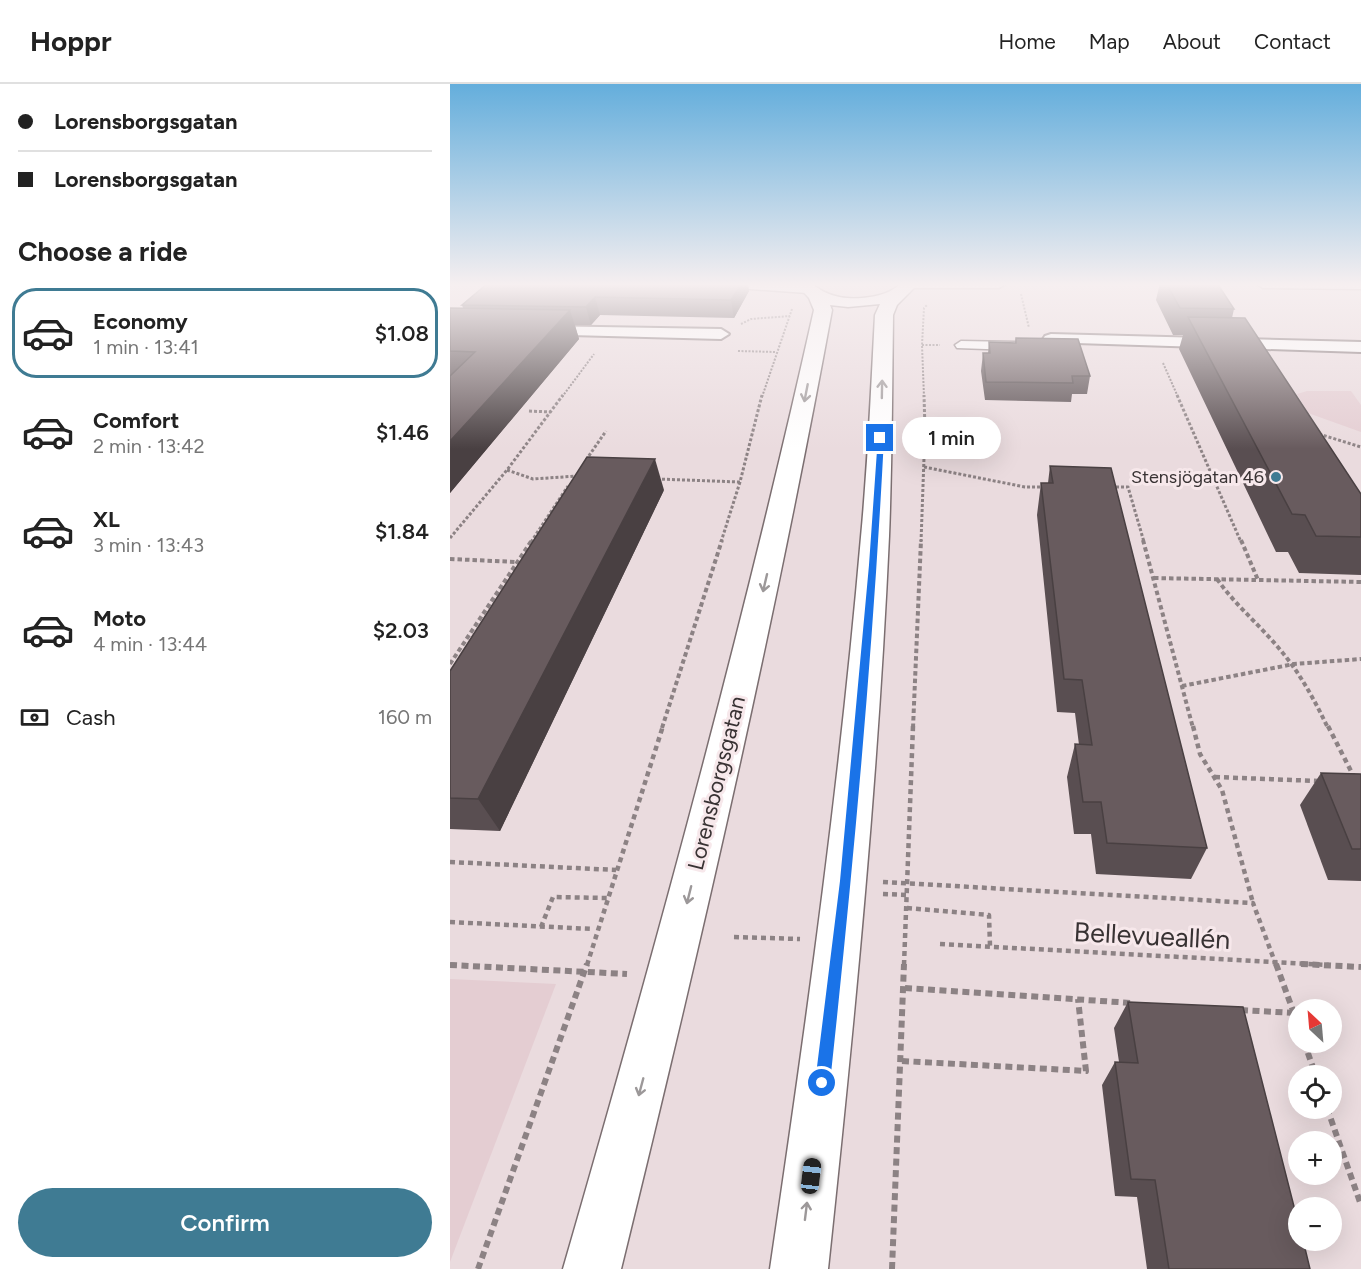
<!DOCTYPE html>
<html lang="en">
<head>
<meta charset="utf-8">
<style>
  body { margin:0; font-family:Figtree,sans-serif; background:#f6f6f6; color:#222; height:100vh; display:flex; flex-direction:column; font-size:22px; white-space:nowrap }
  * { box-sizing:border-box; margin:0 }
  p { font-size:20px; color:#767676 }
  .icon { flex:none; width:33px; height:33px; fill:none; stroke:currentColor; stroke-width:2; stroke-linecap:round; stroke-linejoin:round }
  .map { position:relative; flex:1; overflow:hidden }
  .side { display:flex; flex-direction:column; background:#fff; width:450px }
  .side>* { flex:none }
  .hud { display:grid; align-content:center; height:132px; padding:0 18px; background:#fff }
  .needle { width:39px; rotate:334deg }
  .controls { position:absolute; left:838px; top:915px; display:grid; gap:12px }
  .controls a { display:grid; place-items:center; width:54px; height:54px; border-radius:50%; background:#fff; box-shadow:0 6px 24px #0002; font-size:30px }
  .end { position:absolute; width:27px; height:27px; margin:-14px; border:8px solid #1a73e8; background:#fff; box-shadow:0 0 0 3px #fff }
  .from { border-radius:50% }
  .bubble { position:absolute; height:42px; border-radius:21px; background:#fff; box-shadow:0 6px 24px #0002; font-size:20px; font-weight:600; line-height:42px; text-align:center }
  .car { position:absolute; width:18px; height:36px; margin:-18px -9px; border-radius:8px; box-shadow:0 0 4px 2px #0007; background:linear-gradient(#222 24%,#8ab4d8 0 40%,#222 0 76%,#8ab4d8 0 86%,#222 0) }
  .hud b { display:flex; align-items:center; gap:21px; height:57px; font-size:22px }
  .hud b+b { border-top:2px solid #e0e0e0 }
  .hud i { width:15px; height:15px; background:#222 }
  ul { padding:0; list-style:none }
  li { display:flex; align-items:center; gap:18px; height:90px; margin:0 12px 9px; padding:0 6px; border:3px solid transparent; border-radius:24px }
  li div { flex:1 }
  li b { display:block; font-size:22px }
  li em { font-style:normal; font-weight:600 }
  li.on { border-color:#3f7b93 }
  li>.icon { width:54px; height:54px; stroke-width:1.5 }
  h2 { padding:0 18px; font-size:27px; line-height:72px }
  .pay { display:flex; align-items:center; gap:15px; height:66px; padding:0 18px; font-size:22px }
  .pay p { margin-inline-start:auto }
  .action { display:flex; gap:12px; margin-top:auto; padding:12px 18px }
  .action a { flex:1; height:69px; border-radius:36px; background:#3f7b93; color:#fff; font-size:24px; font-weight:600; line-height:69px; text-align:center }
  header { display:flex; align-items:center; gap:36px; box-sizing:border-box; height:84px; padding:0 30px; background:#fff; border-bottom:2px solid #e0e0e0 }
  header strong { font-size:28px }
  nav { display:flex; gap:33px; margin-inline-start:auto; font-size:21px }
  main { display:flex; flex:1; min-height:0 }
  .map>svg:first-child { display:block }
</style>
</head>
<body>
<header>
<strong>Hoppr</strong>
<nav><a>Home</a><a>Map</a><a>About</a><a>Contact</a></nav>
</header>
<main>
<section class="side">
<div class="hud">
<b><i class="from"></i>Lorensborgsgatan</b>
<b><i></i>Lorensborgsgatan</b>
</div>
<h2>Choose a ride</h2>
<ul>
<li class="on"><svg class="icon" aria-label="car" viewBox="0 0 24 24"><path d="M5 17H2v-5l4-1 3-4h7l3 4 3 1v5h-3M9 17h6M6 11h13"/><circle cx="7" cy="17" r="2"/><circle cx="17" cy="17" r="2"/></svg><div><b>Economy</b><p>1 min · 13:41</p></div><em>$1.08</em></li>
<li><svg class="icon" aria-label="car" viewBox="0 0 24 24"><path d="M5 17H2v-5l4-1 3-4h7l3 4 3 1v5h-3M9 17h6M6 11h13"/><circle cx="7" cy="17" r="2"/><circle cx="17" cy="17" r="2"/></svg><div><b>Comfort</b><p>2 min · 13:42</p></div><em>$1.46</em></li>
<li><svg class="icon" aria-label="car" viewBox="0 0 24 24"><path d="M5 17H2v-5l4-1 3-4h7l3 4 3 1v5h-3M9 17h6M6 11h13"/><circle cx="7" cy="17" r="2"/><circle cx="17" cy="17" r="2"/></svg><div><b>XL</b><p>3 min · 13:43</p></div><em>$1.84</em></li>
<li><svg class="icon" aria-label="car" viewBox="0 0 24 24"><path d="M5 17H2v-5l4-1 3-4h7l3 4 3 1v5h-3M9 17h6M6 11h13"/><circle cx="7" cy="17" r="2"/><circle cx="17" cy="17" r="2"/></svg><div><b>Moto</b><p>4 min · 13:44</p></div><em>$2.03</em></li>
</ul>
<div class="pay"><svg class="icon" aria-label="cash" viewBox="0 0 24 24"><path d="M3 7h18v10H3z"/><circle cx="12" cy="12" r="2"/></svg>Cash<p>160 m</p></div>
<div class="action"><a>Confirm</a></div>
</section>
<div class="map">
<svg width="911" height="1185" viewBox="0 0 911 1185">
  <rect width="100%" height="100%" fill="#eadbde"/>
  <g fill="#e4cdd2">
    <polygon points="857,307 901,307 911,321 911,348 858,329 847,310"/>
    <polygon points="0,895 106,900 0,1178"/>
  </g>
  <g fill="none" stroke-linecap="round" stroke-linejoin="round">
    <g stroke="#7b6e70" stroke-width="3">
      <polygon id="pedestrian" points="511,257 565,258 571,262 565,266 507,264 505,261"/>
    </g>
    <g stroke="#7b6e70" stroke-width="4">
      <g id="minor">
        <polygon points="89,242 271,245 279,250 271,255 83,250 81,247 83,244"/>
        <polygon points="601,250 911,258 911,268 595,258 593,255 595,252"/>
      </g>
    </g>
    <g stroke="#7b6e70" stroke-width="3">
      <polygon id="tertiary" points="278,199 358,199 365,204 363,208 357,209 286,204"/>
    </g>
    <g stroke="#7b6e70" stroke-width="3">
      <g id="secondary">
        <path d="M350 199C366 199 366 205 379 210 398 218 437 215 451 199H557L549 204H464L447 221 443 231C442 305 442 378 439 452 428 697 404 941 378 1185H320C356 942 390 698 411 453 418 379 421 305 425 231L430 220 398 223 380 221 382 226C323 548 249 867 171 1185H113C205 867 292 549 364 226L359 214 348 202Z"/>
        <polygon points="805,199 911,199 911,205 813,204"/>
      </g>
    </g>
    <g stroke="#8c8284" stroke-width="2" stroke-dasharray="2 1.5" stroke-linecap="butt">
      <polyline points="571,210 579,244"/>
      <polyline points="291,240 301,235 340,232"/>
      <polyline points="472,261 490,261"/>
      <polyline points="288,267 326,268"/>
      <polyline points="713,279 728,313"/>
      <polyline points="112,313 144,270"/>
      <polyline points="312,313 342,225"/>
      <polyline points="474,313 472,261 474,224 477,221"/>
    </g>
    <g stroke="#8c8284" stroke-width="3" stroke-dasharray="3 2" stroke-linecap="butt">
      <polyline points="727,311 791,458"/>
      <polyline points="79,327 100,328"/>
      <polyline points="869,350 911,363"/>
      <polyline points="136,376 156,347"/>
      <polyline points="474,383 575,403 594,403"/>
      <polyline points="57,386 83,395 127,392"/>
      <polyline points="207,395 290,398"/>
      <polyline points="661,403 678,403 694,458"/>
      <polyline points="0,454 57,386 113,311"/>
      <polyline points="81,458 118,402"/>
      <polyline points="271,458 290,398 312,311"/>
      <polyline points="471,458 475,346 474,311"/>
    </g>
    <g stroke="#8c8284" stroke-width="4" stroke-dasharray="4.5 3" stroke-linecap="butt">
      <polyline points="693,456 743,644"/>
      <polyline points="791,456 808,496"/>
      <polyline points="0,475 67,478"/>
      <polyline points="704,494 911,498"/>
      <path d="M767 495C786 522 811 542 832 568 851 591 865 617 878 644"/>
      <polyline points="0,580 82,456"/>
      <polyline points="732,602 844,580 911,575"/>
      <polyline points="212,644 272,456"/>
      <polyline points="463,644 471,456"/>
    </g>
    <g stroke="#8c8284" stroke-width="4.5" stroke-dasharray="5 4" stroke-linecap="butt">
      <polyline points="743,642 750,670 772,706 803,819"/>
      <polyline points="878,642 904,693"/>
      <polyline points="765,693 868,697"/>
      <polyline points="0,778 166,786"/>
      <polyline points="433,798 803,819 826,881"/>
      <polyline points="433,810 458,811"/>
      <polyline points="457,824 539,831 540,862"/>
      <polyline points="0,838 143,845"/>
      <polyline points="91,843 103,813 157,814"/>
      <polyline points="284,853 350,855"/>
      <polyline points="490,860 879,881"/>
      <polyline points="0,881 5,881"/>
      <polyline points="137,881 213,642"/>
      <polyline points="454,881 463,642"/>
    </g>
    <g stroke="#8c8284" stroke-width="6" stroke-dasharray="7 4.5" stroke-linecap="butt">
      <polyline points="826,880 849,943"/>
      <polyline points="851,880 911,883"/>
      <polyline points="0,881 177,890"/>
      <polyline points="455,904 682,919"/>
      <polyline points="791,926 844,929"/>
      <polyline points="854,958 866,992"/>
      <polyline points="452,977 636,987 628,915"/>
      <polyline points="877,1024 911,1121"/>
      <polyline points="28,1185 137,880"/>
      <polyline points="442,1185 454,880"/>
    </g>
    <use href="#pedestrian" fill="#fff" fill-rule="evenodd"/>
    <use href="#minor" fill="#fff" fill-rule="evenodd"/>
    <use href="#tertiary" fill="#fff" fill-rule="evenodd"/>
    <use href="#secondary" fill="#fff" fill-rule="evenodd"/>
  </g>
  <g fill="#594e51">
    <polygon points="38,199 299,207 284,234 150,231 141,241 125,241 129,255 0,409 0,224 13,224 12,221"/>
    <polygon points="710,199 767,199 784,225 782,234 911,410 911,491 849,489 838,468 826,468 729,265 733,251 723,251 706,216"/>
    <polygon points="566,254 640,292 637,310 622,310 621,318 535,316 531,287 533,269 538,269 539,258 565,259"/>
    <polygon points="600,382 757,764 741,795 646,790 641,750 624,750 617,693 625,660 629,661 625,629 607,628 587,431 591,399 598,399"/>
    <polygon points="214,406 50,747 0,745 0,587"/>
    <polygon points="871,689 911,690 911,797 878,796 850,721"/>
    <polygon points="678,918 860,1185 697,1185 687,1113 665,1112 652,1001 665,978 669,978 664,944"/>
  </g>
  <g fill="#494042">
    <polygon points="292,199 298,199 299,207 284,234 281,216"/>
    <polygon points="145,213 150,231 141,241 136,223"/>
    <polygon points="120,226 129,255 0,409 0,357"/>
    <polygon points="205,375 214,406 50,747 28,715"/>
  </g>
  <g fill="#685b5e" stroke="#494042" stroke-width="1.5">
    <polygon points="38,199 292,199 281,216 145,213 136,223 12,221"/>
    <polygon points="716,199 767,199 784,225 730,224"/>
    <polygon points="0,224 120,226 0,357 0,292 25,268 0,267"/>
    <polygon points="738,233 795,234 911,410 911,453 866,452 855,431 842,430"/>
    <polygon points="566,254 628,255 640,292 622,292 623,299 536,298 533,269 540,269 539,258 566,259"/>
    <polygon points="137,373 205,375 28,715 0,714 0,587"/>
    <polygon points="600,382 661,384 757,764 657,759 651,718 633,718 625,660 642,661 632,596 614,595 591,399 603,399"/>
    <polygon points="871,689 911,690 911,765 902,765"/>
    <polygon points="678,918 793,923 849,1142 849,1156 853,1156 860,1185 719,1185 705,1096 681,1095 665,978 688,979"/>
  </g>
  <defs><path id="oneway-shaft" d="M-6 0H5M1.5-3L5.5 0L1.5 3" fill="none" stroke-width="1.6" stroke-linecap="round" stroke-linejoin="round" transform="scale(1.5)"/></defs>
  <g stroke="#9c9899">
    <use href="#oneway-shaft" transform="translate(432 305) rotate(-89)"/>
    <use href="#oneway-shaft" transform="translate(356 309) rotate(101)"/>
    <use href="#oneway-shaft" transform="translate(315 499) rotate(103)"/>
    <use href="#oneway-shaft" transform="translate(239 811) rotate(104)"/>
    <use href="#oneway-shaft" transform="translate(191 1003) rotate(105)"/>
    <use href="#oneway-shaft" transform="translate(356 1127) rotate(-83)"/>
  </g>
  <linearGradient id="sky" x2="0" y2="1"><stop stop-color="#64aedc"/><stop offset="0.55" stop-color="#f6eff0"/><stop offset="1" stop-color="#f6eff0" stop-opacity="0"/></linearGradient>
  <rect width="911" height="365" fill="url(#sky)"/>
  <path fill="#1a73e8" d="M428 352 434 354C423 569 403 785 380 999L378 1005 372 1007 367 1005 365 999 390 797 419 481Z"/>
  <circle fill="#3f7b93" stroke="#f7e8eb" stroke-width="2" cx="826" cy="393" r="6"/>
  <g text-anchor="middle" stroke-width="6" stroke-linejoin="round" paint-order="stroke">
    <g font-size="18" fill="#383233" stroke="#f7e8eb" text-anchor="end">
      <text x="814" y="399">Stensjögatan 46</text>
    </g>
    <g font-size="22" fill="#383233" stroke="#f7e8eb">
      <text transform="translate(266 699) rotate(-76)" y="8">Lorensborgsgatan</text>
    </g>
    <g font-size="27" fill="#383233" stroke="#f7e8eb">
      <text transform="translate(702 852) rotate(3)" y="9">Bellevueallén</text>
    </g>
  </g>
</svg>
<div class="controls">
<a><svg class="needle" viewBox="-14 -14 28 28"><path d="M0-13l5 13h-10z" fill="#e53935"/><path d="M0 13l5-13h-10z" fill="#767676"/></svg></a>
<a><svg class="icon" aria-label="locate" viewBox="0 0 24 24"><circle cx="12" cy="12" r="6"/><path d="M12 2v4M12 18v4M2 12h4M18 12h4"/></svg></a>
<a>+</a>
<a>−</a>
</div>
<i class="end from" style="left:372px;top:999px"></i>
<i class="end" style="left:430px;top:354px"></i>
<div class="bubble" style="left:452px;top:333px;width:99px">1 min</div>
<i class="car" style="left:361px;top:1092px;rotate:7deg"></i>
</div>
</main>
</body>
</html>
